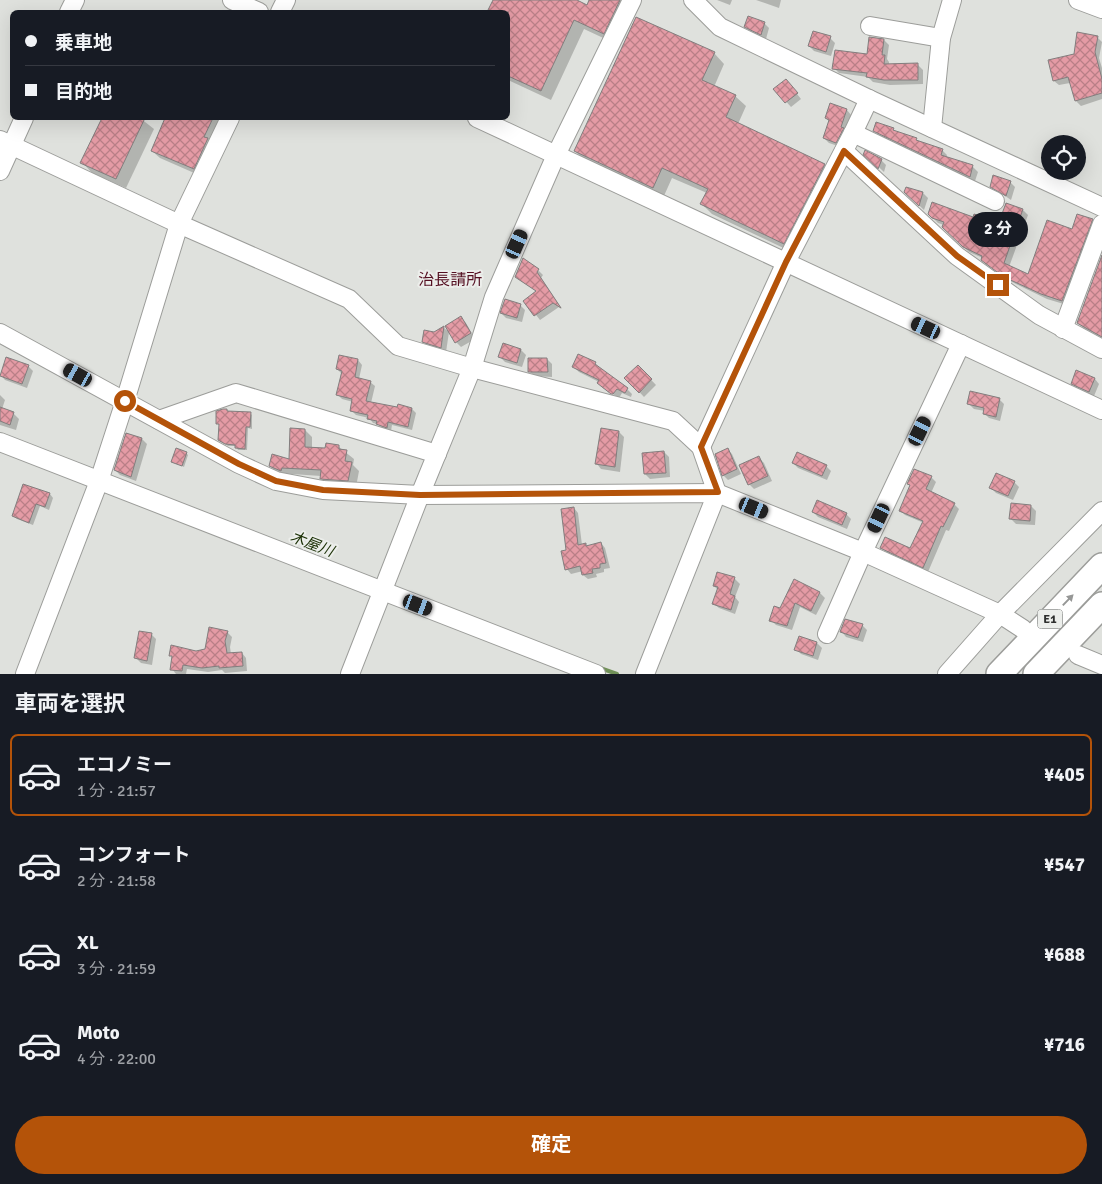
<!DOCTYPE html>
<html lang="ja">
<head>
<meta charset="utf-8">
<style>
  body { margin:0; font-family:Signika,"Noto Sans JP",sans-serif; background:#242831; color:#f1f3f6; height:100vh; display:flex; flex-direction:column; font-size:19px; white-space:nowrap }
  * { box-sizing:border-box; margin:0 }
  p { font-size:16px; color:#9ea1a6 }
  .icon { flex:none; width:28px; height:28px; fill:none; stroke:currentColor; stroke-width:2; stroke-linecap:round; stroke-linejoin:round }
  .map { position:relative; height:674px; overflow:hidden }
  .drawer { display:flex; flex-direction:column; background:#171b24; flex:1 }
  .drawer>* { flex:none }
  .guide { position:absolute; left:10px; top:10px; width:500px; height:110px; border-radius:8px; box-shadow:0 5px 20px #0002; display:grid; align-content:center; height:110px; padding:0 15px; background:#171b24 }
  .controls { position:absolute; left:1041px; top:135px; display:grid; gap:10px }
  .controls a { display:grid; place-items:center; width:45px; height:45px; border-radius:50%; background:#171b24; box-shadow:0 5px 20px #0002; font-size:25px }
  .end { position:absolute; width:22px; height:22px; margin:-11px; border:6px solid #b45309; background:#fff; box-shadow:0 0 0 2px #fff }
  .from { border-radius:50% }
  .bubble { position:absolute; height:35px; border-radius:18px; background:#171b24; box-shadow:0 5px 20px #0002; font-size:16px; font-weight:700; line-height:35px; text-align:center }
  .car { position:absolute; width:15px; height:30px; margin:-15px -8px; border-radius:6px; box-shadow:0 0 4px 1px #0007; background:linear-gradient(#222 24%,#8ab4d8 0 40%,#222 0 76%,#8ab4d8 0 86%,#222 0) }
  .guide b { display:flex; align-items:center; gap:18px; height:48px; font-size:19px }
  .guide b+b { border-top:1px solid #363941 }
  .guide i { width:12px; height:12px; background:#f1f3f6 }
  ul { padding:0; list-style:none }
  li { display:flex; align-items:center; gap:15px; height:82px; margin:0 10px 8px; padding:0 5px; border:2px solid transparent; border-radius:8px }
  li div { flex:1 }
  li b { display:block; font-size:19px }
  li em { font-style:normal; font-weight:700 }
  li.on { border-color:#b45309 }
  li>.icon { width:45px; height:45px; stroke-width:1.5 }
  h2 { padding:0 15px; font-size:22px; line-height:60px }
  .primary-button { display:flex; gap:10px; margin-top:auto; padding:10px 15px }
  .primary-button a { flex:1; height:58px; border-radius:30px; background:#b45309; color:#fff; font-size:20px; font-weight:700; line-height:58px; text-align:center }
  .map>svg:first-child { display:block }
</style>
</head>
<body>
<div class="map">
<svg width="1102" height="674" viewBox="0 0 1102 674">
  <defs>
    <pattern id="building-cross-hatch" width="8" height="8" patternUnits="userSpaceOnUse" patternTransform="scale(1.25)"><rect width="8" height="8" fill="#e49ba5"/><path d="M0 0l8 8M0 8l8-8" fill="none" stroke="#b97f87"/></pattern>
  </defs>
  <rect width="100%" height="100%" fill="#dfe1dd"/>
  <g fill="#0003">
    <polygon points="494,0 574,0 588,6 590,0 635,0 614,43 584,29 551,100 508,80 508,12 488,12"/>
    <polygon points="717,0 732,0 730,5"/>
    <polygon points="756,0 781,0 779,8"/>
    <polygon points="764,23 769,28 766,39 750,31 745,26"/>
    <polygon points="1097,37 1102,42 1099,58 1102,68 1102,99 1081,106 1076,101 1070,83 1059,85 1054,81 1075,55"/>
    <polygon points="830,38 835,43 831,56 814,51 809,46"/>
    <polygon points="870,38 884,40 889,45 887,59 889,62 889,65 918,65 923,70 923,84 890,85 873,82 868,77 839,73 834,68 868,55"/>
    <polygon points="714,53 724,64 714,87 735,96 746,106 738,124 824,165 834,176 794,253 712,214 702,204 707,193 672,178 663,198 585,161 575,151"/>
    <polygon points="790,85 801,99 791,107 775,89"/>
    <polygon points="847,110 851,115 841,147 829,143 824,138 830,122 826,118"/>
    <polygon points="103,118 140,118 154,129 126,188 92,173 82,162"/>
    <polygon points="168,118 224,118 201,176 160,158 152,151"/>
    <polygon points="893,129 898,133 942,150 947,155 946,158 973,167 978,172 975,181 880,136 875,131"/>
    <polygon points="865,154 881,160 886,165 884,172"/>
    <polygon points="1010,182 1015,187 1011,200 991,186"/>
    <polygon points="906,188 923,193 928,198 924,210 905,192"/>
    <polygon points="1023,210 1028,215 1009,267 1029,276 1073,230 1092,220 1097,225 1067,305 1047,299 1010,281 987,265 982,260 983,258 969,252 943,227 944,225 938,223 929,214 973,218 1000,224"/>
    <polygon points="1102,258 1102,338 1083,328 1078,323"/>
    <polygon points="538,270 543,275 541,278 562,309 559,307 540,320 525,301 537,292 516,276"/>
    <polygon points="520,305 525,310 522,322 506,318 501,313"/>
    <polygon points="461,318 466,323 475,339 461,347 456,342"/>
    <polygon points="444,328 449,332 446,352 428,347 423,342"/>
    <polygon points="521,350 526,355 522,367 505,362 500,357"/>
    <polygon points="579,355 595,363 600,369 627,389 632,394 631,397 622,393 619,398 603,388 598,383 599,382 579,372 574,367"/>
    <polygon points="340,356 358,360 362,365 359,379 370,382 375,386 371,403 398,409 412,409 416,413 412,430 392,425 391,431 382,428 378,424 373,423 369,418 356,415 351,410 353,402 342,399 338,395 341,373 337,369"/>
    <polygon points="547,359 552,364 552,377 534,376 529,371"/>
    <polygon points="28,366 33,371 27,388 5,380 1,375"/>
    <polygon points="638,366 656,385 644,397 626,378"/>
    <polygon points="1077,372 1095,379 1099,384 1094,396 1077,388 1072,383"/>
    <polygon points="0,395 5,400 2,409 13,413 19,419 16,430 0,425"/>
    <polygon points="999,399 1004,404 1000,421 989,418 984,413 985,411 974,409 969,404"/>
    <polygon points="227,410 229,412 250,413 252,415 252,429 248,428 247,450 238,450 236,446 228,446 219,440 220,426 217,423"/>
    <polygon points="305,430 312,437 312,448 326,449 339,447 354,459 353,465 359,471 356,487 328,485 321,478 321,476 277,473 270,466 290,461"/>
    <polygon points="619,432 624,437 620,472 601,469 597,464"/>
    <polygon points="127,435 142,439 147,444 136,481 120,475 115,470"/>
    <polygon points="727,449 732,454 741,474 728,480 723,475"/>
    <polygon points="664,452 669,457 670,477 650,479 645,474"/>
    <polygon points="186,453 188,455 184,467 173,462"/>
    <polygon points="759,458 764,463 772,481 754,489 749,484"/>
    <polygon points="793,463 826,466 831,471 827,480 798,468"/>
    <polygon points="931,477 936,482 931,493 954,504 959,509 949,531 946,530 928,572 887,553 882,548 910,550 924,523 905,515 900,510"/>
    <polygon points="1014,482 1019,487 1013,500 996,493 991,488"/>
    <polygon points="24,485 50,494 53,498 49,510 40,506 33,525 17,519 14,516"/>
    <polygon points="1031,506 1036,511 1035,525 1016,524 1011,519"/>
    <polygon points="574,508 578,513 582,545 585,545 587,547 601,543 605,548 610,568 604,569 604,572 596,574 597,577 588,579 583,575 583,571 571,574 567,569 567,551"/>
    <polygon points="813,512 846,514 851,519 847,529 818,517"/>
    <polygon points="718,573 735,579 740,584 735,597 739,602 735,614 719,608 714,604 718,590 714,586"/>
    <polygon points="795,581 820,593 825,598 816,615 800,607 792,630 776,625 771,620 781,610"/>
    <polygon points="862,625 867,630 863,642 846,637 842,632"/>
    <polygon points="227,632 232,637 230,647 231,654 242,653 246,658 247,671 225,673 222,670 208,672 187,669 186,674 176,674 172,669 173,658 171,655 206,650"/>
    <polygon points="151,634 156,639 152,665 141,663 136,658"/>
    <polygon points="817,643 822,648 818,660 801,654 796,649"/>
  </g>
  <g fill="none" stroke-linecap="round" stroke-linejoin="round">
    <polyline stroke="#719158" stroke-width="4" points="600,668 617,674"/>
  </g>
  <g fill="url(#building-cross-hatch)" stroke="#827e7e">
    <polygon points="493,0 577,0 587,5 589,0 620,0 604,34 574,20 541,91 508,76 508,12 487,12"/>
    <polygon points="748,16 765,22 761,35 744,27"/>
    <polygon points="636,17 715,52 702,80 736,95 726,117 825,164 784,244 700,204 708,189 662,168 653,188 574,151"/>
    <polygon points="813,31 831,36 826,52 808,46"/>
    <polygon points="1077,32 1098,36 1095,52 1102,79 1102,93 1075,101 1068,77 1053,81 1048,60 1074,54"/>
    <polygon points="869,37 884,39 882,55 885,55 884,64 918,63 918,80 884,80 866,77 867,73 832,69 835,50 867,54"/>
    <polygon points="786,79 798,93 785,103 773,89"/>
    <polygon points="830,103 847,109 841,127 844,128 836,143 823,138 829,120 825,118"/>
    <polygon points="102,118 145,118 116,179 80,163"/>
    <polygon points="165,118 213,118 204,137 208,138 194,169 151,151"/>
    <polygon points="876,122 894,128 893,130 917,138 916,140 943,149 941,155 973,165 970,177 873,131"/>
    <polygon points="865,150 882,159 878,169 863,155"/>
    <polygon points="993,175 1011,181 1006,196 990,187"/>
    <polygon points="906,187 923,192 919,206 904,192"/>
    <polygon points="932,202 973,217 974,214 999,222 1006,203 1023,209 1004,263 1028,274 1047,220 1072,229 1077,214 1093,219 1062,301 1041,294 1004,277 1002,276 1003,274 997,272 981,260 982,256 963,247 942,227 944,222 932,218 928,214"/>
    <polygon points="1102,255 1102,337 1077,323"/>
    <polygon points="523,258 539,269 537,272 561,308 553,303 534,316 523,301 536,291 515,277"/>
    <polygon points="505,299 521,304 517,318 500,313"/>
    <polygon points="461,316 471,333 455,343 445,326"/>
    <polygon points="444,326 441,348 422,342 424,330 434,332"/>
    <polygon points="503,343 521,349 517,363 498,357"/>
    <polygon points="578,354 596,362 595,364 628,388 625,393 617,389 613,394 611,394 597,383 599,380 572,367"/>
    <polygon points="339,355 358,359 355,377 371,381 366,401 397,407 398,404 412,408 408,427 388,422 387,428 376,424 377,421 367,419 368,415 350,411 352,399 336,395 342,371 336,369"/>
    <polygon points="6,357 29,365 22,384 0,376"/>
    <polygon points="528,358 547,358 548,372 528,372"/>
    <polygon points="638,365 652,379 639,393 624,378"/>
    <polygon points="1076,370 1095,378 1089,392 1071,384"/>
    <polygon points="970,391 1000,398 996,417 983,414 984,408 967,404"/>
    <polygon points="0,407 14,412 10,425 0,421"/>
    <polygon points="223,409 227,409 227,411 251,412 250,427 246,427 245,449 235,448 235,445 225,444 218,440 219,424 216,424 216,411"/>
    <polygon points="290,428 305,429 305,447 325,448 326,443 339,445 339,449 347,450 345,461 352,462 348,481 320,479 321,470 282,468 281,471 269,466 272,454 289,459"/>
    <polygon points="601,428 619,431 615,467 595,464"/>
    <polygon points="126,433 142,438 131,477 114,470"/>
    <polygon points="176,448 187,452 182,466 171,462"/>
    <polygon points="728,448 737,469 722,476 715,454"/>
    <polygon points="664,451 666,473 644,474 642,453"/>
    <polygon points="797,452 827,465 822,476 792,463"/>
    <polygon points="759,456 768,476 748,485 739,465"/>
    <polygon points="914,469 932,476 926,489 955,503 943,527 941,526 923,568 880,548 885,537 910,548 923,521 899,511 910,485 907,484"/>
    <polygon points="996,473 1015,481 1008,496 989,488"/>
    <polygon points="23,484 50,493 45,507 36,504 29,523 12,516"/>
    <polygon points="817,500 847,513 842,525 812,512"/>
    <polygon points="1011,503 1031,505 1030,521 1009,519"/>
    <polygon points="574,507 578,545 586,543 586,546 601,542 606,563 600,564 600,568 592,569 593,573 582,575 580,566 565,570 561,551 566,550 561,509"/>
    <polygon points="717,572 735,577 730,594 735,596 731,610 712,604 718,587 713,586"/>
    <polygon points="794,579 820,592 811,611 795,603 787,626 769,621 774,606 780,608"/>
    <polygon points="845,619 863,624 858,638 840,632"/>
    <polygon points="209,627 228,631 225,641 227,653 242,652 243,666 219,668 219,666 202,668 183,665 182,671 170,670 172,656 169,656 171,645 196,651 205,649"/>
    <polygon points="139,631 152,633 147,661 134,658"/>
    <polygon points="799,636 817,642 813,656 794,650"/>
  </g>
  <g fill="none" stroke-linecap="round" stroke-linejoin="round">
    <g stroke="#9c9d9a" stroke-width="20">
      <g id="minor">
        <polyline points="232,0 259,12"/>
        <polyline points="693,0 720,27 869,99 1102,207"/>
        <polyline points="1078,0 1102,9"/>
        <polyline points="69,12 75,0"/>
        <polyline points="280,12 286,0"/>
        <polyline points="870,26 941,38"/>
        <polyline points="477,118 1102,410"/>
        <polyline points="932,128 941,38 952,0"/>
        <polyline points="853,133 995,201"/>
        <polyline points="0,140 179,224 349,299 398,346 472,368 673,421 701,447 717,493 645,674"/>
        <polyline points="844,151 957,256 1039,315 1102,349"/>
        <polyline points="0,171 24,118"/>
        <polyline points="1063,329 1102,224"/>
        <polyline points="0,333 239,464 276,481 323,490 420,495 717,493 863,552 1000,614 1023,629"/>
        <polyline points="159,420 236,393 437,454"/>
        <polyline points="0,442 596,674"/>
        <polyline points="701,447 786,262 853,133 869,99"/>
        <polyline points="827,634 863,552 961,344"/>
        <polyline points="1078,655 1102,665"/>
        <polyline points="25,674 99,481 125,401 179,224 230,118"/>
        <polyline points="350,674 420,495 472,368 494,297 556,155 632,0"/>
        <polyline points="947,674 1000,614 1102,511"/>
      </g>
    </g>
    <g stroke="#9c9d9a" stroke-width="28">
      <g id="highway">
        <polyline points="999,674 1102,566"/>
        <polyline points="1036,674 1102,605"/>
      </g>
    </g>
    <use href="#minor" stroke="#fff" stroke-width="18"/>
    <use href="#highway" stroke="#fff" stroke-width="25"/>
  </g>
  <defs><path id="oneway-solid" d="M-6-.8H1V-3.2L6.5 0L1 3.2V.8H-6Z" transform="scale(1.25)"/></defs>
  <use fill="#969796" href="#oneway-solid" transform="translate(1068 600) rotate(-46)"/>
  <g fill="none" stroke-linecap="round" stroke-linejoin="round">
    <polyline stroke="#b45309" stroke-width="6" points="125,401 239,464 276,481 323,490 420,495 718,492 701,447 786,262 844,151 957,256 998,285"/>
  </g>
  <g text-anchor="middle" stroke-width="4" stroke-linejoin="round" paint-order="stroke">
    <rect fill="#eceeeb" stroke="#676867" stroke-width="1" x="1037.5" y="609.5" width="25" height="19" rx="4"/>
    <g font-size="12" font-weight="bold" fill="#2e2f2e">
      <text x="1050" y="623">E1</text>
    </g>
    <g font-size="15" font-style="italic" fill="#1b3005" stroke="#eceeeb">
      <text transform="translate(312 544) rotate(21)" y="5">木屋川</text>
    </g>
    <g font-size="16" fill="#551022" stroke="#eceeeb">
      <text x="450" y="285">治長請所</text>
    </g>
  </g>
</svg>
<div class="controls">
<a><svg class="icon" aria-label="locate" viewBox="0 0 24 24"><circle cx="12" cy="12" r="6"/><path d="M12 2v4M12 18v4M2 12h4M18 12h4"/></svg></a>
</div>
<i class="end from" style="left:125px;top:401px"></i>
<i class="end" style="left:998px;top:285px"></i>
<div class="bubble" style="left:968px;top:212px;width:60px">2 分</div>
<i class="car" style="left:517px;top:244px;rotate:24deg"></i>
<i class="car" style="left:926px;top:328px;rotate:295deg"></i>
<i class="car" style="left:78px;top:375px;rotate:299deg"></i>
<i class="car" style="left:920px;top:431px;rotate:26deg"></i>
<i class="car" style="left:754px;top:508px;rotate:112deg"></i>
<i class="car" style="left:879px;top:518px;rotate:205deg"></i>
<i class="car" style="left:418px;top:605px;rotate:111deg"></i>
<div class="guide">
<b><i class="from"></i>乗車地</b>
<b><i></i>目的地</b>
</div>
</div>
<section class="drawer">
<h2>車両を選択</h2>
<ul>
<li class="on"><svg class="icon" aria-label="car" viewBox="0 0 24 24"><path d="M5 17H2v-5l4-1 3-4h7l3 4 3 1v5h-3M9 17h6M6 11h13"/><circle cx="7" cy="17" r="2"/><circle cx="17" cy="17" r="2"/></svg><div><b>エコノミー</b><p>1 分 · 21:57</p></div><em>¥405</em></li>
<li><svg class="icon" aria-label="car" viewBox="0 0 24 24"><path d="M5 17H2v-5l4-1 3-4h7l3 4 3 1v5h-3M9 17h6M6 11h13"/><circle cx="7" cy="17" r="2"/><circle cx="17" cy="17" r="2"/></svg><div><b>コンフォート</b><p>2 分 · 21:58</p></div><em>¥547</em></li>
<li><svg class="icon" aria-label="car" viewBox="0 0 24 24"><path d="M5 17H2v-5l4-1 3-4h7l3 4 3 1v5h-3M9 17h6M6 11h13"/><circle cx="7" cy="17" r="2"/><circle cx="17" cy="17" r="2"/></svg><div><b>XL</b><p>3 分 · 21:59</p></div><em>¥688</em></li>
<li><svg class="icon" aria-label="car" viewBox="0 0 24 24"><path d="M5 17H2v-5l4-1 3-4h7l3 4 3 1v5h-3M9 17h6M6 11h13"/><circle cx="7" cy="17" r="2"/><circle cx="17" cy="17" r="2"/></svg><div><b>Moto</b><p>4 分 · 22:00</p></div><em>¥716</em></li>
</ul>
<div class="primary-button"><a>確定</a></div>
</section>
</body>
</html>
